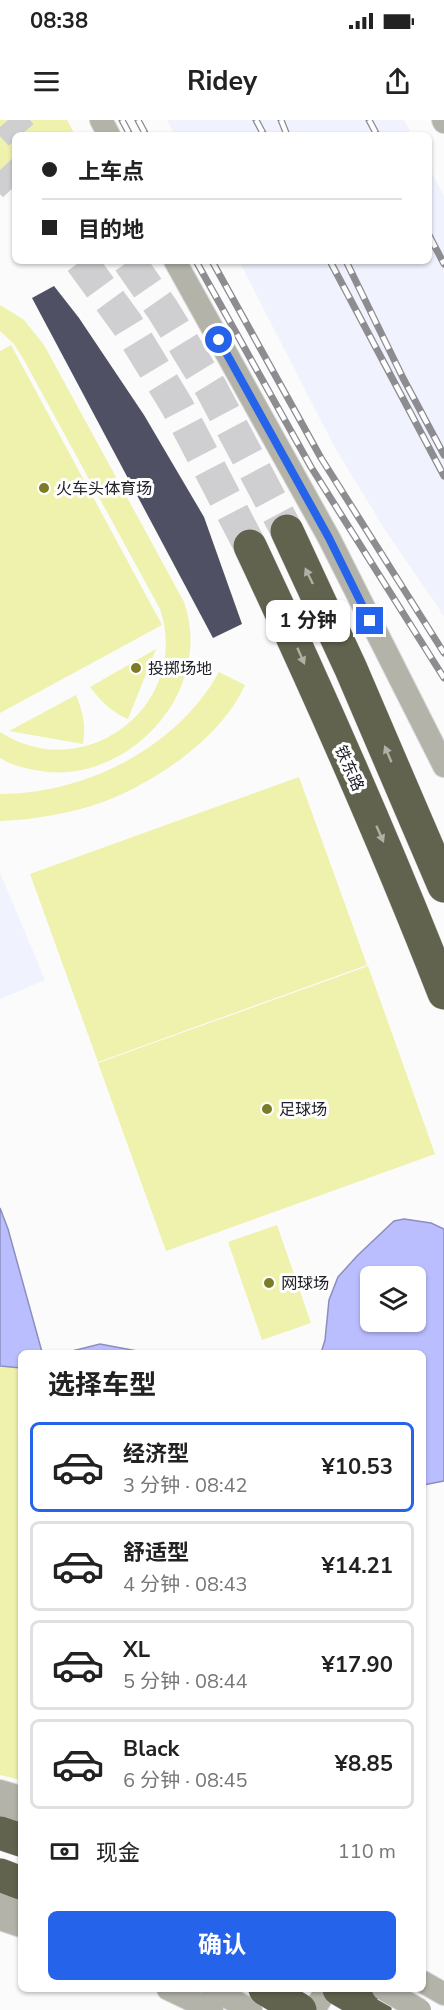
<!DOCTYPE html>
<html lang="zh">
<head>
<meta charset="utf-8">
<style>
  body { margin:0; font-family:"Nunito Sans","Noto Sans SC",sans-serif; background:#f6f6f6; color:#222; height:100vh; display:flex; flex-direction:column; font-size:22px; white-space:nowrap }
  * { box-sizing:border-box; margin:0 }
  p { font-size:20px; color:#767676 }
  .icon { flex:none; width:33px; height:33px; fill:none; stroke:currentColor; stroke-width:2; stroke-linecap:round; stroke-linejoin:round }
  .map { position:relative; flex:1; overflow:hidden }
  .drawer { position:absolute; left:18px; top:1230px; width:408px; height:642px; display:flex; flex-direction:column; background:#fff; border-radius:9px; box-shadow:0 2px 4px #0004 }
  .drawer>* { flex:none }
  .banner { position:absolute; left:12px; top:12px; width:420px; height:132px; border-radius:9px; box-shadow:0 2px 4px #0004; display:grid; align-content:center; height:132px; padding:0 30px; background:#fff }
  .controls { position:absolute; left:360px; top:1146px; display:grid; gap:12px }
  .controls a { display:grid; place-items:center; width:66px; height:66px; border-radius:9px; background:#fff; box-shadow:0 2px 4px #0004; font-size:30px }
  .end { position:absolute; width:27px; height:27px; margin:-14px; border:8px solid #2563eb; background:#fff; box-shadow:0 0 0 3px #fff }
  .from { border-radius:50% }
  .bubble { position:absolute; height:42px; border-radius:9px; background:#fff; box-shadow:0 2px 4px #0004; font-size:20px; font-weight:700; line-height:42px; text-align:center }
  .banner b { display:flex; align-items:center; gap:21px; height:57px; font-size:22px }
  .banner b+b { border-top:2px solid #e0e0e0 }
  .banner i { width:15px; height:15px; background:#222 }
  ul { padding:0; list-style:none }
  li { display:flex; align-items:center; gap:18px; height:90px; margin:0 12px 9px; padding:0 18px; border:3px solid #e0e0e0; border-radius:9px }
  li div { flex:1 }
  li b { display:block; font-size:22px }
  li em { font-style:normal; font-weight:700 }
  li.selected { border-color:#2563eb }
  li>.icon { width:54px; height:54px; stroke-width:1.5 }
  h2 { padding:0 30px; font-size:27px; line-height:72px }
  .pay { display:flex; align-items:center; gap:15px; height:66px; padding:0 30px; font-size:22px }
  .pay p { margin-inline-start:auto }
  .action { display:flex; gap:12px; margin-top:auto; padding:12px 30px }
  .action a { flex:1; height:69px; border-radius:9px; background:#2563eb; color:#fff; font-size:24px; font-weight:700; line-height:69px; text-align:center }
  .status { display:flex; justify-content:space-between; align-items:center; height:42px; padding:0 30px; background:#fff; direction:ltr }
  .status svg { height:16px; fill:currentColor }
  header { display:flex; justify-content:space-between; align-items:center; height:78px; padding:0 30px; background:#fff; font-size:27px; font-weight:700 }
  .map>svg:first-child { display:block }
</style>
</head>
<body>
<div class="status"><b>08:38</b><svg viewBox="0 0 49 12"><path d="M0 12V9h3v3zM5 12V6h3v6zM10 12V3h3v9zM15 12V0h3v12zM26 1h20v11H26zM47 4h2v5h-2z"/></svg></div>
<header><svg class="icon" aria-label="menu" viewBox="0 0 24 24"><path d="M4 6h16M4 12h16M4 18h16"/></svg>Ridey<svg class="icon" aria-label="share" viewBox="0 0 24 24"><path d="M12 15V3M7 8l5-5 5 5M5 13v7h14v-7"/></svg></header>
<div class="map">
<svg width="444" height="1890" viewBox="0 0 444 1890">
  <rect width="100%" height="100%" fill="#fbfbfb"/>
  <g fill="#f0f2fe">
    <polygon points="167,0 404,0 412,15 175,15"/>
    <polygon points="429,48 444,76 444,496 385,410 334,326 239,141 429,141"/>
    <polygon points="0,753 45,860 0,879"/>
  </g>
  <g fill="#eff2ad">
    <polygon points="0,0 67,0 75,15 15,15 15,67 0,75"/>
    <path d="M0 185 24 200 44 225 184 482C214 568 135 659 48 652 32 650 14 647 0 638V612C85 667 192 585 160 489L24 240 14 224 0 211Z"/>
    <polygon points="11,225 162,505 0,593 0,231"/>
    <path d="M156 529 128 599C111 592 101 581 90 567Z"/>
    <path d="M219 552 245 565C221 618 156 662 103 682 73 693 32 700 0 701V674C85 674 177 628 219 552Z"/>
    <path d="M76 575C83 592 86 606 83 624L9 611Z"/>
    <polygon points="299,657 367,845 98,942 30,754"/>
    <polygon points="368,846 435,1034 166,1131 98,943"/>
    <polygon points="0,1088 8,1109 42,1232 64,1233 100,1224 148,1233 21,1233 21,1660 0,1655"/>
    <polygon points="277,1105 311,1203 262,1220 228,1122"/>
  </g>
  <g fill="#babefe" stroke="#8c8fbe" stroke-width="1.5" fill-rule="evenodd">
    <polygon points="0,1088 8,1109 42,1232 64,1233 100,1224 148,1233 21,1233 21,1248 0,1246"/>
    <path d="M404 1099 431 1103 444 1109V1361L423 1365V1233H321L325 1220 329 1180 338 1157 357 1136 394 1101ZM370 1156H416V1202H370Z"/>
  </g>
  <polygon fill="#4f5064" points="54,166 79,198 144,295 204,397 242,504 213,518 32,178"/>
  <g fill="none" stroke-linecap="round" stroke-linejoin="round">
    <g stroke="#cfcfd1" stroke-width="33" stroke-dasharray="33 16" stroke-linecap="butt">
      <polyline points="8,0 21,15"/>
      <polyline points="0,50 15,66"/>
      <polyline points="81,141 127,204 177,286 250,426"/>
      <polyline points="129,141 163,190 211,268 287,411"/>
    </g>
    <g stroke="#d8d8da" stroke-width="24">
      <g id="minor">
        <polyline points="101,0 109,15"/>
        <polyline points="443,0 444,2"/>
        <polyline points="175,141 329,418 444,646"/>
        <polyline points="0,1671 21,1677"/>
        <polyline points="0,1688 21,1695"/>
        <polyline points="0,1779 21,1787"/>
        <polyline points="0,1799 21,1806"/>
        <polyline points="423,1862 444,1874"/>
        <polyline points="168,1869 212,1890"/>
        <polyline points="212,1869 251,1890"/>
        <polyline points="314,1890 327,1869"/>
      </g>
    </g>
    <g stroke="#d8d8da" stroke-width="34">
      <g id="highway">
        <polyline points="287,411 351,549 444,766"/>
        <path d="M250 426C319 573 385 722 444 873"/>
        <polyline points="0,1713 21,1720"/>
        <polyline points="0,1755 21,1763"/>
        <polyline points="265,1869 300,1890"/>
        <polyline points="339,1869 375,1890"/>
      </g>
    </g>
    <use href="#minor" stroke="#b3b3a9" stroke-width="22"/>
    <use href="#highway" stroke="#62634e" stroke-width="33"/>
    <g stroke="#8d8d91" stroke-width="7">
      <g id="rail">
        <polyline points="122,0 130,15"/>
        <polyline points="138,0 146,15"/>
        <polyline points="256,0 264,15"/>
        <polyline points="281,0 287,15"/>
        <polyline points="369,0 377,15"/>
        <polyline points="429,115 444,144"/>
        <polyline points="196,141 311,347 444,558"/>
        <polyline points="212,141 321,338 444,533"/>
        <polyline points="330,141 444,356"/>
        <polyline points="346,141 403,258 444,335"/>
      </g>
    </g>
    <use href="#rail" stroke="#fff" stroke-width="4.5" stroke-dasharray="14" stroke-linecap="butt"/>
    <g stroke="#d8d8da" stroke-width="24" stroke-linecap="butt">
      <polyline id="minor-bridge" points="383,1869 420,1890"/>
    </g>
    <use href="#minor-bridge" stroke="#b3b3a9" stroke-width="22"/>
  </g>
  <defs><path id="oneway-solid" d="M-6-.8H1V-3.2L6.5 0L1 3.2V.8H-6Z" transform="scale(1.5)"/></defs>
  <g fill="#b0b1a6">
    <use href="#oneway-solid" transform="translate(309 456) rotate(-116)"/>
    <use href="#oneway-solid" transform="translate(301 536) rotate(66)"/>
    <use href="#oneway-solid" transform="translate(388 634) rotate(-113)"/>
    <use href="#oneway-solid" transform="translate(380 714) rotate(66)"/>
  </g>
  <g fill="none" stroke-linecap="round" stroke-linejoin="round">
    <polyline stroke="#2563eb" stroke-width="8" points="219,220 329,418 370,501"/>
  </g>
  <g fill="#7b7c25" stroke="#fff" stroke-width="2">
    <circle cx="44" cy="368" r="6"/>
    <circle cx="136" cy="548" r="6"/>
    <circle cx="267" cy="989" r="6"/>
    <circle cx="269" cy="1163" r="6"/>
  </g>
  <g text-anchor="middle" stroke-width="6" stroke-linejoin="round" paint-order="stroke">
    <g font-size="16" fill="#21212a" stroke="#fff" text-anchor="start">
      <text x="56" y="374">火车头体育场</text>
      <text x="148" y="554">投掷场地</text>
      <text x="279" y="995">足球场</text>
      <text x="281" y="1169">网球场</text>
    </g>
    <g font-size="16" fill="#21212a" stroke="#fff">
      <text transform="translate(350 648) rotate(66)" y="6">铁东路</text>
    </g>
  </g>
</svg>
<div class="controls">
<a><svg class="icon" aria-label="layers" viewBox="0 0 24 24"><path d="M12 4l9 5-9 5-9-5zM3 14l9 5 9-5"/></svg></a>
</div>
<i class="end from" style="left:219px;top:220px"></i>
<i class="end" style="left:370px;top:501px"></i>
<div class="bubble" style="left:266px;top:480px;width:84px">1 分钟</div>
<div class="banner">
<b><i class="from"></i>上车点</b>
<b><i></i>目的地</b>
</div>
<section class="drawer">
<h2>选择车型</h2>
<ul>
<li class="selected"><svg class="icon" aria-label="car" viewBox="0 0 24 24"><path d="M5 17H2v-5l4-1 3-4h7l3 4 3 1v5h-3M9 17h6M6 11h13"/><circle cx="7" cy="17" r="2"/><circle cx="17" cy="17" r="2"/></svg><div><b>经济型</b><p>3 分钟 · 08:42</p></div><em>¥10.53</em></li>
<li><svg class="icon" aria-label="car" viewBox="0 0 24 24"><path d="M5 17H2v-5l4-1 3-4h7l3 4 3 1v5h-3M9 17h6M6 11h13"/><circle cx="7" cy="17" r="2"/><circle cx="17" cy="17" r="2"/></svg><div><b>舒适型</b><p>4 分钟 · 08:43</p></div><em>¥14.21</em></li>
<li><svg class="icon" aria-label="car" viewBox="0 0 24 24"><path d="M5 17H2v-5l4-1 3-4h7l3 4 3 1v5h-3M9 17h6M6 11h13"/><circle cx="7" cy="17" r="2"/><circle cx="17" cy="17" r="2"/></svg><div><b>XL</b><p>5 分钟 · 08:44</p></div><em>¥17.90</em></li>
<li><svg class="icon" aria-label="car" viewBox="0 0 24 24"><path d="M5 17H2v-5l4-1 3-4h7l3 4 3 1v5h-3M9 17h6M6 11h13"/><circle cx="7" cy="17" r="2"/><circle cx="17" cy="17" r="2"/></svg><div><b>Black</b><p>6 分钟 · 08:45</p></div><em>¥8.85</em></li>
</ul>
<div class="pay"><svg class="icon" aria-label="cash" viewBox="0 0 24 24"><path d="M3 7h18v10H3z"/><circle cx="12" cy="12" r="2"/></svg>现金<p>110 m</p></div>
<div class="action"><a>确认</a></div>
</section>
</div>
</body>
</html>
